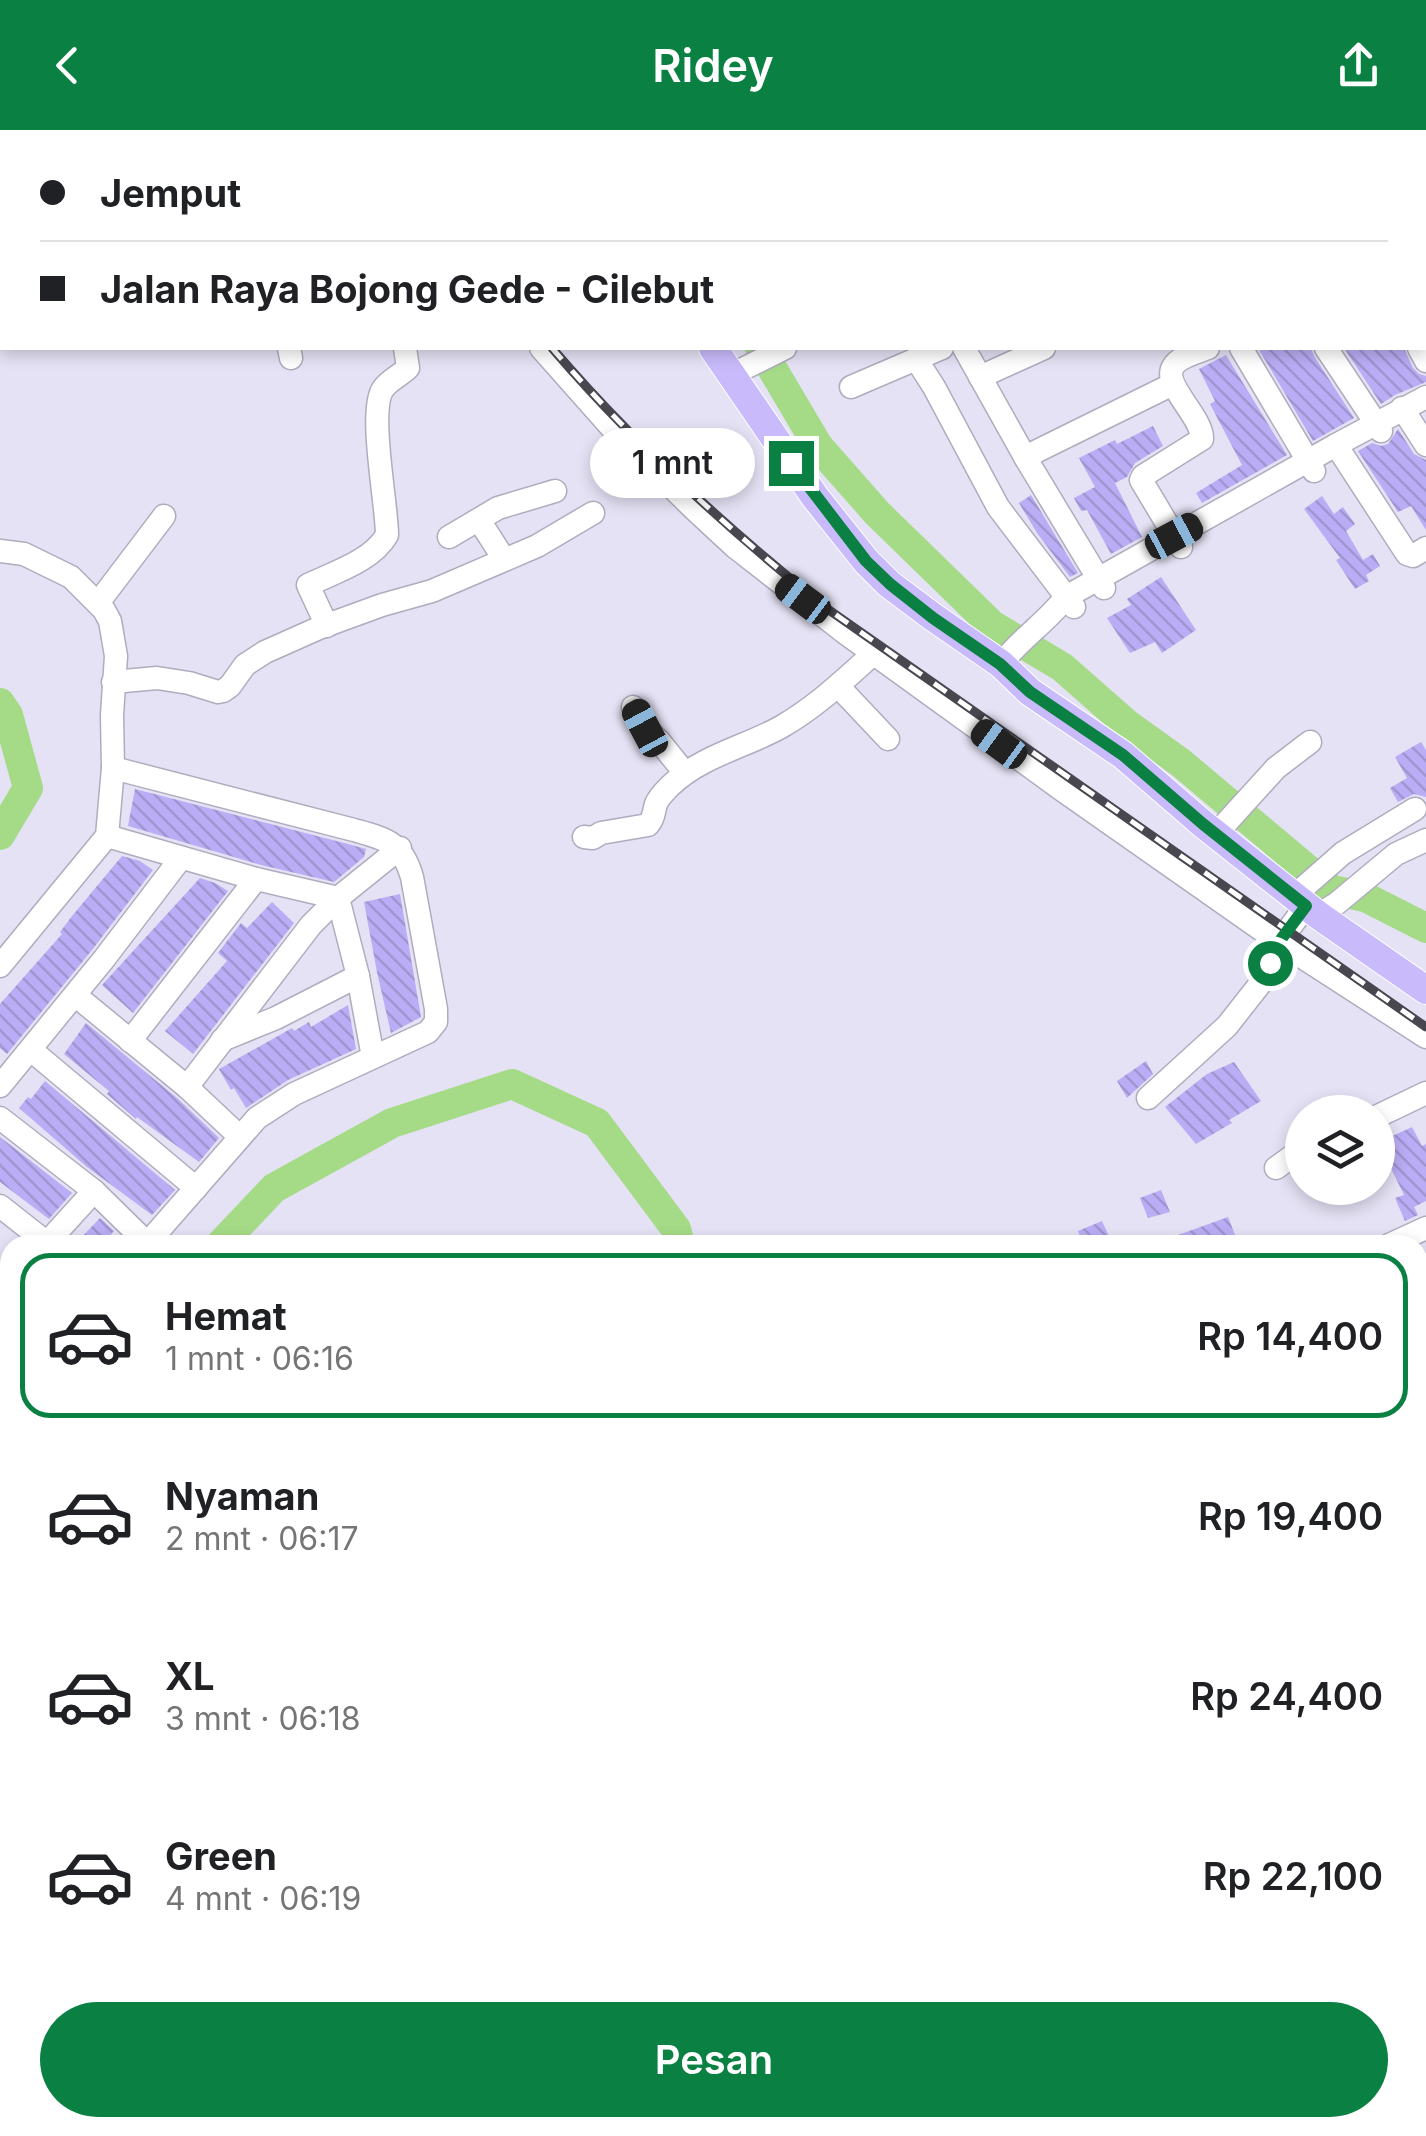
<!DOCTYPE html>
<html lang="id">
<head>
<meta charset="utf-8">
<style>
  body { margin:0; font-family:Inter,sans-serif; background:#f2f2f2; color:#202124; height:100vh; display:flex; flex-direction:column; font-size:38px; white-space:nowrap }
  * { box-sizing:border-box; margin:0 }
  p { font-size:32px; color:#757577 }
  .icon { flex:none; width:55px; height:55px; fill:none; stroke:currentColor; stroke-width:2; stroke-linecap:round; stroke-linejoin:round }
  .map { position:relative; flex:1; overflow:hidden }
  .details { position:absolute; left:0px; top:1105px; width:1428px; height:902px; display:flex; flex-direction:column; background:#fff; border-radius:30px 30px 0 0; box-shadow:0 5px 15px #0003 }
  .details>* { flex:none }
  .top-card { position:absolute; left:0px; top:0px; width:1428px; height:220px; box-shadow:0 5px 15px #0003; display:grid; align-content:center; height:220px; padding:0 40px; background:#fff }
  .fabs { position:absolute; left:1285px; top:965px; display:grid; gap:20px }
  .fabs a { display:grid; place-items:center; width:110px; height:110px; border-radius:50%; background:#fff; box-shadow:0 5px 15px #0003; font-size:50px }
  .end { position:absolute; width:45px; height:45px; margin:-22px; border:12px solid #0b8043; background:#fff; box-shadow:0 0 0 5px #fff }
  .from { border-radius:50% }
  .bubble { position:absolute; height:70px; border-radius:35px; background:#fff; box-shadow:0 5px 15px #0003; font-size:32px; font-weight:600; line-height:70px; text-align:center }
  .car { position:absolute; width:30px; height:60px; margin:-30px -15px; border-radius:12px; box-shadow:0 0 8px 2px #0007; background:linear-gradient(#222 24%,#8ab4d8 0 40%,#222 0 76%,#8ab4d8 0 86%,#222 0) }
  .top-card b { display:flex; align-items:center; gap:35px; height:95px; font-size:38px }
  .top-card b+b { border-top:2px solid #e0e0e0 }
  .top-card i { width:25px; height:25px; background:#202124 }
  ul { padding:18px 0 0; list-style:none }
  li { display:flex; align-items:center; gap:30px; height:165px; margin:0 20px 15px; padding:0 20px; border:5px solid transparent; border-radius:30px }
  li div { flex:1 }
  li b { display:block; font-size:38px }
  li em { font-style:normal; font-weight:600 }
  li.on { border-color:#0b8043 }
  li>.icon { width:90px; height:90px; stroke-width:1.5 }
  .primary-button { display:flex; gap:20px; margin-top:auto; padding:20px 40px }
  .primary-button a { flex:1; height:115px; border-radius:60px; background:#0b8043; color:#fff; font-size:40px; font-weight:600; line-height:115px; text-align:center }
  header { display:flex; justify-content:space-between; align-items:center; height:130px; padding:0 40px; background:#0b8043; color:#fff; font-size:45px; font-weight:600 }
  .map>svg:first-child { display:block }
</style>
</head>
<body>
<header><svg class="icon" aria-label="back" viewBox="0 0 24 24"><path d="M15 5l-7 7 7 7"/></svg>Ridey<svg class="icon" aria-label="share" viewBox="0 0 24 24"><path d="M12 15V3M7 8l5-5 5 5M5 13v7h14v-7"/></svg></header>
<div class="map">
<svg width="1426" height="2006" viewBox="0 0 1426 2006">
  <defs>
    <pattern id="building-back-hatch" width="6" height="6" patternUnits="userSpaceOnUse" patternTransform="scale(2.5)"><rect width="6" height="6" fill="#bbadf5"/><path d="M-1 5l2 2M0 0l6 6M5-1l2 2" fill="none" stroke="#a094d1"/></pattern>
  </defs>
  <rect width="100%" height="100%" fill="#e4e2f4"/>
  <g fill="none" stroke-linecap="round" stroke-linejoin="round">
    <g stroke="#a5db86" stroke-width="30">
      <polyline points="626,0 626,2"/>
      <polyline points="760,218 818,316 877,383 992,495 1062,537 1128,595 1181,633 1332,760 1365,767 1426,798"/>
      <polyline points="0,573 8,585 28,658 0,705"/>
      <polyline points="220,1115 274,1058 392,993 512,954 597,993 676,1099 680,1115"/>
      <polyline points="0,1356 10,1345"/>
      <polyline points="1418,1770 1426,1769"/>
    </g>
  </g>
  <g fill="url(#building-back-hatch)">
    <polygon points="1258,218 1311,218 1314,226 1354,288 1313,311"/>
    <polygon points="1344,218 1404,218 1413,238 1419,244 1426,246 1426,252 1395,265 1381,274"/>
    <polygon points="1226,225 1287,325 1202,373 1196,363 1242,335 1210,274 1215,271 1199,239"/>
    <polygon points="1153,296 1163,316 1135,333 1127,347 1115,353 1142,407 1111,424 1087,380 1081,381 1074,368 1095,357 1079,328 1115,310 1117,314"/>
    <polygon points="1398,299 1414,324 1426,330 1426,400 1411,376 1398,382 1358,321 1372,313 1381,316 1388,314"/>
    <polygon points="1031,365 1078,443 1070,447 1037,403 1019,373"/>
    <polygon points="1322,366 1334,384 1343,377 1355,394 1346,401 1363,430 1373,424 1380,436 1366,445 1369,451 1355,459 1336,430 1340,428 1304,379"/>
    <polygon points="1161,447 1196,500 1162,523 1155,512 1130,523 1107,488 1131,475 1127,469"/>
    <polygon points="1421,612 1426,620 1426,667 1414,664 1398,672 1390,658 1407,648 1395,627"/>
    <polygon points="135,659 348,714 366,719 364,727 334,752 261,735 128,696"/>
    <polygon points="122,726 140,731 153,740 92,820 7,924 0,918 0,874 62,804 60,802 72,786"/>
    <polygon points="200,748 215,753 228,761 133,883 102,855"/>
    <polygon points="400,764 421,887 391,903 377,842 364,772"/>
    <polygon points="272,772 294,793 193,924 165,901 227,831 218,823 241,793 247,798"/>
    <polygon points="348,875 356,919 288,950 246,978 234,958 231,960 219,939 221,938 292,898 294,901 309,892 311,897"/>
    <polygon points="86,893 177,968 219,1008 199,1032 137,987 136,989 107,964 109,961 64,924"/>
    <polygon points="1146,931 1153,944 1127,968 1117,951"/>
    <polygon points="1234,932 1261,971 1229,990 1232,993 1196,1014 1165,977 1207,944"/>
    <polygon points="45,951 175,1060 152,1085 87,1037 19,978 28,967 31,969"/>
    <polygon points="1412,997 1422,1016 1426,1014 1426,1071 1414,1077 1418,1085 1405,1091 1395,1068 1404,1065 1386,1028 1378,1031 1378,1001 1385,999 1388,1008"/>
    <polygon points="0,1007 72,1063 49,1089 0,1052"/>
    <polygon points="1161,1060 1170,1082 1148,1088 1140,1068"/>
    <polygon points="1228,1087 1239,1115 1156,1115 1156,1113"/>
    <polygon points="100,1088 114,1101 101,1115 74,1115"/>
    <polygon points="1102,1091 1113,1115 1083,1115 1078,1101"/>
  </g>
  <g fill="none" stroke-linecap="round" stroke-linejoin="round">
    <g stroke="#afacbe" stroke-width="25">
      <g id="minor">
        <polyline points="136,0 140,2 147,0"/>
        <polyline points="377,0 379,2"/>
        <polyline points="730,0 731,2"/>
        <polyline points="1093,0 1095,2"/>
        <polyline points="553,2 557,0"/>
        <polyline points="653,2 658,0"/>
        <polyline points="1425,29 1426,28"/>
        <polyline points="1425,71 1426,73"/>
        <polyline points="289,218 291,228"/>
        <polyline points="541,218 611,297 693,378 735,417 844,502 1061,659 1279,812 1426,907"/>
        <polyline points="964,218 1025,327 1104,458"/>
        <polyline points="1241,218 1314,341"/>
        <polyline points="1326,218 1381,301"/>
        <polyline points="1419,218 1426,231"/>
        <polyline points="916,229 934,257 998,377 1074,477"/>
        <polyline points="731,245 785,218"/>
        <polyline points="980,247 1044,218"/>
        <polyline points="851,257 942,218"/>
        <polyline points="1402,278 1426,315"/>
        <polyline points="1336,315 1407,424 1413,426 1426,418"/>
        <polyline points="1025,327 1173,254"/>
        <polyline points="479,390 504,429"/>
        <polyline points="449,407 498,378 555,361"/>
        <path d="M1181 417 1141 350 1143 346 1202 309C1203 287 1162 255 1173 237 1178 227 1198 222 1208 218"/>
        <polyline points="0,421 24,424 71,447 104,480 110,491 116,526 112,585 113,638 107,706 0,836"/>
        <polyline points="98,473 164,386"/>
        <path d="M327 496 308 455C335 442 372 431 387 405 387 374 368 281 383 259 389 250 401 245 408 238L405 218"/>
        <path d="M1001 534C1020 509 1047 492 1066 467L1336 315 1426 267"/>
        <polyline points="113,552 157,548 189,553 218,562 223,561 230,556 245,535 265,522 319,498 382,475 432,461 537,416 593,383"/>
        <polyline points="838,556 888,609"/>
        <polyline points="633,577 645,598 659,611 685,643"/>
        <path d="M113 638 354 700C386 709 402 712 412 747L436 879V892L428 902 294 964 257 988 146 1115"/>
        <polyline points="1216,704 1276,638 1310,612"/>
        <polyline points="107,706 256,749 338,768 358,846 276,888 222,910"/>
        <path d="M584 707 593 708 601 703 648 695C655 687 653 683 656 674 658 668 666 660 670 656 701 626 745 617 781 597 816 577 844 550 873 524"/>
        <polyline points="1294,766 1343,723 1415,679"/>
        <polyline points="1318,785 1336,774 1396,724 1426,710"/>
        <polyline points="358,846 373,927"/>
        <polyline points="75,865 187,957 239,1006"/>
        <polyline points="130,911 256,749"/>
        <polyline points="31,920 196,1058"/>
        <polyline points="0,956 104,829 181,728"/>
        <polyline points="187,957 311,795 338,768 400,718"/>
        <polyline points="1148,968 1227,896 1260,854 1279,812 1306,776"/>
        <polyline points="1378,986 1426,963"/>
        <polyline points="0,988 94,1061 147,1113"/>
        <polyline points="1276,1038 1302,1019"/>
        <polyline points="0,1076 47,1113"/>
        <polyline points="45,1115 94,1061"/>
        <polyline points="1389,1115 1426,1098"/>
        <polyline points="0,1168 10,1156"/>
        <polyline points="0,1280 10,1269"/>
        <polyline points="0,1685 10,1680"/>
        <polyline points="167,1998 170,2006"/>
        <polyline points="293,1998 294,2006"/>
        <polyline points="366,1998 367,2006"/>
        <polyline points="386,1998 387,2006"/>
        <polyline points="103,2006 123,1998"/>
        <polyline points="1265,2006 1270,1998"/>
      </g>
    </g>
    <g stroke="#fff" stroke-width="30">
      <g id="major">
        <polyline points="593,0 594,2"/>
        <polyline points="713,218 815,367 866,431 889,454 933,487 1001,534 1030,562 1123,625 1203,694 1318,785 1426,860"/>
      </g>
    </g>
    <use href="#minor" stroke="#fff" stroke-width="22"/>
    <use href="#major" stroke="#c9bbfb" stroke-width="28"/>
    <g stroke="#484750" stroke-width="9">
      <g id="rail">
        <polyline points="399,0 401,2"/>
        <path d="M552 218C635 315 730 401 829 480L1426 897"/>
      </g>
    </g>
    <use href="#rail" stroke="#fff" stroke-width="5" stroke-dasharray="15" stroke-linecap="butt"/>
  </g>
  <g fill="none" stroke-linecap="round" stroke-linejoin="round">
    <polyline stroke="#0b8043" stroke-width="12" points="791,333 866,431 890,454 933,488 1000,534 1030,562 1123,625 1203,694 1306,776 1279,812 1270,833"/>
  </g>
</svg>
<div class="fabs">
<a><svg class="icon" aria-label="layers" viewBox="0 0 24 24"><path d="M12 4l9 5-9 5-9-5zM3 14l9 5 9-5"/></svg></a>
</div>
<i class="end from" style="left:1270px;top:833px"></i>
<i class="end" style="left:791px;top:333px"></i>
<div class="bubble" style="left:590px;top:298px;width:165px">1 mnt</div>
<i class="car" style="left:1174px;top:406px;rotate:62deg"></i>
<i class="car" style="left:803px;top:469px;rotate:307deg"></i>
<i class="car" style="left:645px;top:598px;rotate:332deg"></i>
<i class="car" style="left:999px;top:614px;rotate:306deg"></i>
<div class="top-card">
<b><i class="from"></i>Jemput</b>
<b><i></i>Jalan Raya Bojong Gede - Cilebut</b>
</div>
<section class="details">
<ul>
<li class="on"><svg class="icon" aria-label="car" viewBox="0 0 24 24"><path d="M5 17H2v-5l4-1 3-4h7l3 4 3 1v5h-3M9 17h6M6 11h13"/><circle cx="7" cy="17" r="2"/><circle cx="17" cy="17" r="2"/></svg><div><b>Hemat</b><p>1 mnt · 06:16</p></div><em>Rp 14,400</em></li>
<li><svg class="icon" aria-label="car" viewBox="0 0 24 24"><path d="M5 17H2v-5l4-1 3-4h7l3 4 3 1v5h-3M9 17h6M6 11h13"/><circle cx="7" cy="17" r="2"/><circle cx="17" cy="17" r="2"/></svg><div><b>Nyaman</b><p>2 mnt · 06:17</p></div><em>Rp 19,400</em></li>
<li><svg class="icon" aria-label="car" viewBox="0 0 24 24"><path d="M5 17H2v-5l4-1 3-4h7l3 4 3 1v5h-3M9 17h6M6 11h13"/><circle cx="7" cy="17" r="2"/><circle cx="17" cy="17" r="2"/></svg><div><b>XL</b><p>3 mnt · 06:18</p></div><em>Rp 24,400</em></li>
<li><svg class="icon" aria-label="car" viewBox="0 0 24 24"><path d="M5 17H2v-5l4-1 3-4h7l3 4 3 1v5h-3M9 17h6M6 11h13"/><circle cx="7" cy="17" r="2"/><circle cx="17" cy="17" r="2"/></svg><div><b>Green</b><p>4 mnt · 06:19</p></div><em>Rp 22,100</em></li>
</ul>
<div class="primary-button"><a>Pesan</a></div>
</section>
</div>
</body>
</html>
